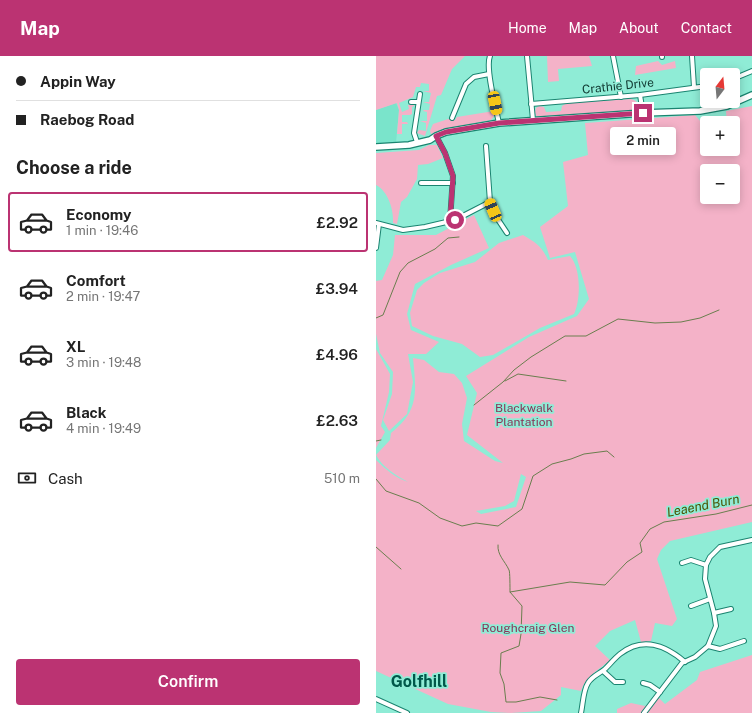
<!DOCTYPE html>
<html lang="en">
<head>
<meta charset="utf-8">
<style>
  body { margin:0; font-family:"Public Sans",sans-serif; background:#f2f2f2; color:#222; height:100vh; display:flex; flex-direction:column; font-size:15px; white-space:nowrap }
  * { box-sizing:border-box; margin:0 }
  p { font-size:13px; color:#767676 }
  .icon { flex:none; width:22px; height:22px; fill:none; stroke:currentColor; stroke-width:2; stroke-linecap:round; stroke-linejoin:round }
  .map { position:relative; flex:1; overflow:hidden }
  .side { display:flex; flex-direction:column; background:#fff; width:376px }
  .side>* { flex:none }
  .hud { display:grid; align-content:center; height:88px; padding:0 16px; background:#fff }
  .needle { width:26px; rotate:16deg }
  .tools { position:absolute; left:324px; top:12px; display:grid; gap:8px }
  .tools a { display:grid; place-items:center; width:40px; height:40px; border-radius:4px; background:#fff; box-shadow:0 2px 10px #0003; font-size:20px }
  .end { position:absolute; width:18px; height:18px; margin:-9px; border:5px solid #bb3372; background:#fff; box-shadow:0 0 0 2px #fff }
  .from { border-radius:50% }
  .bubble { position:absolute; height:28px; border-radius:4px; background:#fff; box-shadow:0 2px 10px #0003; font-size:13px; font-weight:600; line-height:28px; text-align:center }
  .car { position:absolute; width:12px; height:24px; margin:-12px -6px; border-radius:5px; box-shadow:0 0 3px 1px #0007; background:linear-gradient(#f5c518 24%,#345 0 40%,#f5c518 0 76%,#345 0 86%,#f5c518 0) }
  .hud b { display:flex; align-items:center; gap:14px; height:38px; font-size:15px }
  .hud b+b { border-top:1px solid #e0e0e0 }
  .hud i { width:10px; height:10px; background:#222 }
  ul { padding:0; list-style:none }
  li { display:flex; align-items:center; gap:12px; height:60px; margin:0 8px 6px; padding:0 8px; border:2px solid transparent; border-radius:4px }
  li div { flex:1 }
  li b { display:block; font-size:15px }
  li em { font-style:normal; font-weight:600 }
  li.on { border-color:#bb3372 }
  li>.icon { width:36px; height:36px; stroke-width:1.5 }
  h2 { padding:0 16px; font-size:18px; line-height:48px }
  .pay { display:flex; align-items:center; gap:10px; height:44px; padding:0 16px; font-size:15px }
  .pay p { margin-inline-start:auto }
  .action { display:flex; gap:8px; margin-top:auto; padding:8px 16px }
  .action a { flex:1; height:46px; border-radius:4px; background:#bb3372; color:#fff; font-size:16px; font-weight:600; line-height:46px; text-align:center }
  header { display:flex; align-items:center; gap:24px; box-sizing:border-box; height:56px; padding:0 20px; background:#bb3372; color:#fff }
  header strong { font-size:19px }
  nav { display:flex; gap:22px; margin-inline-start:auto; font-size:14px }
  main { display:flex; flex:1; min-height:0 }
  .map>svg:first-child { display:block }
</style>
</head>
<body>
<header>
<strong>Map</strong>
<nav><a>Home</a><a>Map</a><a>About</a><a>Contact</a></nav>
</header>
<main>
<section class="side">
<div class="hud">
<b><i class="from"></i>Appin Way</b>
<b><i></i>Raebog Road</b>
</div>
<h2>Choose a ride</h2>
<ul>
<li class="on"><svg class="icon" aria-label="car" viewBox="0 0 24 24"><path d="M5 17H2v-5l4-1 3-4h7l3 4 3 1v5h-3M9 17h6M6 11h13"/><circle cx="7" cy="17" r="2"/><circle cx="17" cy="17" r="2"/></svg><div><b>Economy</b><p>1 min · 19:46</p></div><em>£2.92</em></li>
<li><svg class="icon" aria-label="car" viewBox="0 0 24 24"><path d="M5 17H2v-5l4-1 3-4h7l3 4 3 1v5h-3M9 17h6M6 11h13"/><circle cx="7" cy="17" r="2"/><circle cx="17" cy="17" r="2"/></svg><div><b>Comfort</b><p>2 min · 19:47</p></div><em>£3.94</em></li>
<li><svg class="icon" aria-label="car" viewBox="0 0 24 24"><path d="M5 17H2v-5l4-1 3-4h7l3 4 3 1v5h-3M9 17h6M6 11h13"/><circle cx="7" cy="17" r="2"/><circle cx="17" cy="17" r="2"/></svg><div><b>XL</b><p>3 min · 19:48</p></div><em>£4.96</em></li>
<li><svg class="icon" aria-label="car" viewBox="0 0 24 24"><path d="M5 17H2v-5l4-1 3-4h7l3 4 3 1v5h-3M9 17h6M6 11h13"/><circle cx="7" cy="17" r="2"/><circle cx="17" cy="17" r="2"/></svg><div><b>Black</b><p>4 min · 19:49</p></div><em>£2.63</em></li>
</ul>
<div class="pay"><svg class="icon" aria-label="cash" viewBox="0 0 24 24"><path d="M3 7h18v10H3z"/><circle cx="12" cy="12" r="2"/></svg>Cash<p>510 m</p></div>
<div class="action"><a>Confirm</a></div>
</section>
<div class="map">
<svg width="376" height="657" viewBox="0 0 376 657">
  <rect width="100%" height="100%" fill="#8fecd6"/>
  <polygon fill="#7ae4cb" points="20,47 23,54 20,87 0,88 0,54"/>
  <g fill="#f4b2c8" fill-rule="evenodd">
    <polygon points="0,0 89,0 76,13 65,39 61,40 49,80 41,77 43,74 50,75 50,67 44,65 51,65 51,56 47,55 48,54 53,54 54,48 47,46 53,46 55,37 47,35 53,35 53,28 45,27 44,31 40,31 37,41 23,47 26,56 33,53 32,49 38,49 38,50 36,51 36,58 34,59 26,59 26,66 31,66 32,68 26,68 26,78 21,78 23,54 21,47 0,54"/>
    <polygon points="171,0 213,0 216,10 182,13 183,25 172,26"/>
    <polygon points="282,5 286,9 299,5 300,12 259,19 260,10"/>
    <polygon points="255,43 260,45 262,50 259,53 255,55 167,60 160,60 159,56 160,52 163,50 168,51 170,56 185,55 186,50 191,47"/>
    <path d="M376 50V466L294 485 285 494 281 503 301 563 296 570 279 567 275 585 265 586 259 564 234 575 219 590 234 604C224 613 209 621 205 635L185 631V639L165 655 135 657 115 656 72 648 0 615V404C9 413 20 422 32 426 21 420 6 411 0 399L14 384 15 377C44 355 40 334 37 302L48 304 63 316 78 318 86 327 91 342 86 368 88 385 119 405 127 407 91 379 101 337 90 320 153 281 201 260 213 243 199 196 174 202 164 171 192 150 187 106 212 99 209 67 319 59 331 73V93H357V67H351L350 55ZM331 115H357V141H331ZM145 418 150 421 140 451 105 458 100 455 129 450 138 445Z"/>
    <polygon points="118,55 119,59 115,64 67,73 55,78 54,75 57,68 72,63 79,64 81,61"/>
    <path d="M53 89H61L67 102 52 108 42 109 41 123 31 141 25 146 21 168 17 167C18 154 12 135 0 129V97L43 94Z"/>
    <polygon points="98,159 113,192 75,209 39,228 31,258 35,274 63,286 50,298 32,298 37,326 31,358 13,375 7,364 16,338 17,316 4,297 0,278 0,225 6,224 17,199 19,179 60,179"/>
    <path d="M147 179C160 187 165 189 172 204L194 200C205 212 205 243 198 258L164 272 117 299 104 301 86 288 57 280 36 270 34 257 41 234 48 227 64 217 99 206 123 187Z"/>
    <polygon points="0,293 14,318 13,336 5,370 9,376 0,392"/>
    <polygon points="376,599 376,657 241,657 241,653 255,647 269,650 283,642 289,648 321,624 324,616"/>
  </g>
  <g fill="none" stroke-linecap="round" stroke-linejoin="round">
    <g stroke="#6a7e4e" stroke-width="1">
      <polyline points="0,262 7,259 24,216 32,207 59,193 72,182 83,181"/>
      <polyline points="129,325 142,318 190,325"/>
      <polyline points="98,349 127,326 138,314 155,301 189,280 210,280 242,263 279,267 305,266 324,262 343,254"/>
      <polyline points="0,385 5,384"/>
      <polyline points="0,423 10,435 43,447 64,462 86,470 100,467 122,470 146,453 157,420 176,408 195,403 208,398 231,395 238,401"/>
      <path d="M122 489C121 499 129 505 133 514 134 515 134 532 134 536"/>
      <polyline points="0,491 25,513"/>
      <polyline points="181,644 164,641 140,646 130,646 128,628 124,617 125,597 143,590 145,578 146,550 134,536 194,526 229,529 251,506 266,496 264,487 274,473 288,466 340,458 376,449"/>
    </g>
    <g stroke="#1a8470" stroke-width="6">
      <g id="minor">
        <path d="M114 0C109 12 120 53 123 67"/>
        <polyline points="151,0 157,64"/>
        <polyline points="237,0 245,41"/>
        <polyline points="286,0 286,1"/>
        <polyline points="316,0 318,31"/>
        <polyline points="357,23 376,15"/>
        <polyline points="264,39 267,57"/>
        <polyline points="35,46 42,46"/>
        <polyline points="155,48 264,39 331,30"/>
        <polyline points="76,62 90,28 98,21 113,18"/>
        <polyline points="60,80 69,97 77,120 74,165"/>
        <polyline points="41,86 38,77 44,38"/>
        <polyline points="110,90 114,146 121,162 131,177"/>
        <polyline points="45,127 77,127"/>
        <polyline points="0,167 27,174 49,171 79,164 114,146"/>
        <polyline points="0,192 3,168"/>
        <polyline points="306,507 315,504 330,509"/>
        <polyline points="315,550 334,543"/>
        <polyline points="338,557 355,553"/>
        <polyline points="332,590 344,593 368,585"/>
        <polyline points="227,615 239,626 247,626"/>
        <polyline points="267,627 274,629 284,636"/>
        <polyline points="0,643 31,657"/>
        <path d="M205 657C207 648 207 635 212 627 216 620 223 618 229 613 234 608 239 602 244 598 267 580 289 589 309 606"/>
        <polyline points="268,657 306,607 319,601 332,590 340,570 338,557 329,523 330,509 334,501 344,491 376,484"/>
      </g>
    </g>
    <g stroke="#1a8470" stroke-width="8">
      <polyline id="secondary" points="0,91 33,89 54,84 60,80 70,76 123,67 267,57 324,55 351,50 376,39"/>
    </g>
    <use href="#minor" stroke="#fff" stroke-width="4"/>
    <use href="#secondary" stroke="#fff" stroke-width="5.5"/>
  </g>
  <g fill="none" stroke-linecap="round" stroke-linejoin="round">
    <polyline stroke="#bb3372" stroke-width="5" points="79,164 74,165 77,120 69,97 60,80 70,76 123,67 267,57"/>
  </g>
  <g text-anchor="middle" stroke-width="3.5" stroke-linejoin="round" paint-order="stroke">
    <g font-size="12" fill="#103931" stroke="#8fecd6">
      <text transform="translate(242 30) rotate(-6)" y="4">Crathie Drive</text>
    </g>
    <g font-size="12" fill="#863457" stroke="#8fecd6">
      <text x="148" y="356">Blackwalk<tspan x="148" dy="14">Plantation</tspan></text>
      <text x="152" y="576">Roughcraig Glen</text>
    </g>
    <g font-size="13" font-style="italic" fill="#4b5405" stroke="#8fecd6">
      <text transform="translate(327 449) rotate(-11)" y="5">Leaend Burn</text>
    </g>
    <g font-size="16" font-weight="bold" fill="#00584a" stroke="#8fecd6">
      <text x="43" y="631">Golfhill</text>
    </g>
  </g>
</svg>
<div class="tools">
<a><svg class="needle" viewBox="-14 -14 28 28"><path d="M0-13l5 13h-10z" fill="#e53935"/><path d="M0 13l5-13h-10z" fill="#767676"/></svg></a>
<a>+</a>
<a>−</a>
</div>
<i class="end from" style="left:79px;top:164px"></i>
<i class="end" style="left:267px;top:57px"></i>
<div class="bubble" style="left:234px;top:71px;width:66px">2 min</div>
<i class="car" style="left:119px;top:47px;rotate:169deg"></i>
<i class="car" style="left:117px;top:154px;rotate:337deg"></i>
</div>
</main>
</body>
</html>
